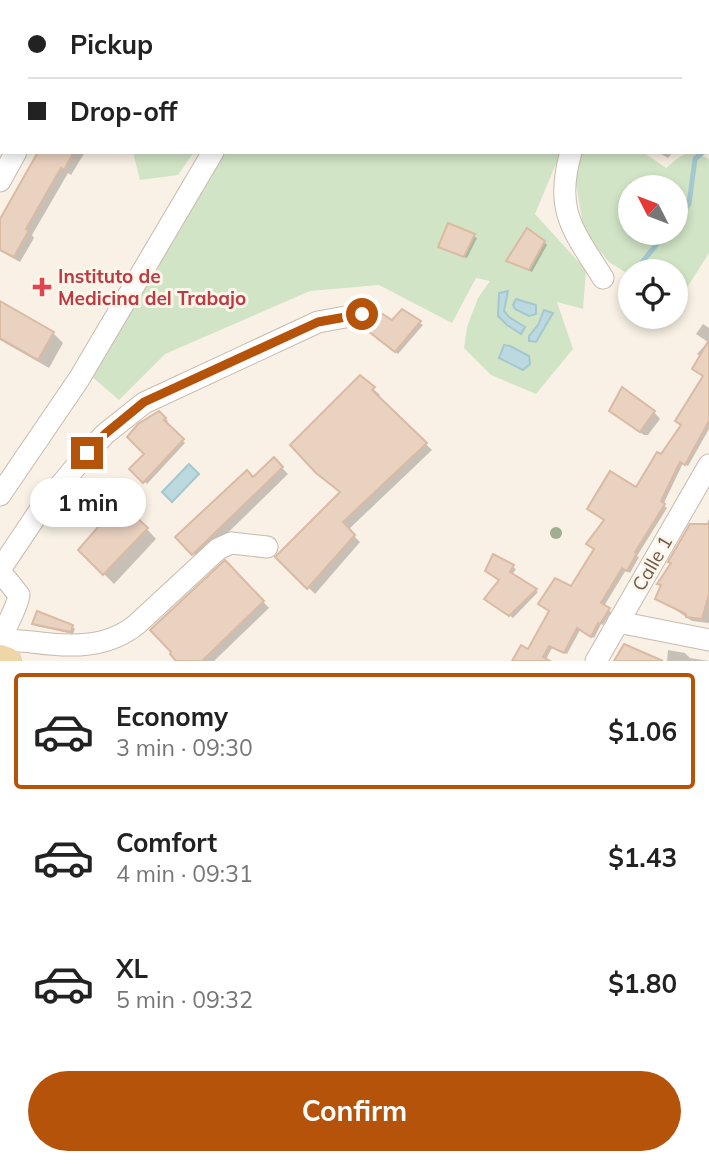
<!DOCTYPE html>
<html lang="en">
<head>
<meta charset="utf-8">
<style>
  body { margin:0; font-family:Mulish,sans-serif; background:#f6f6f6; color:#222; height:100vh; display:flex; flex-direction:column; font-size:26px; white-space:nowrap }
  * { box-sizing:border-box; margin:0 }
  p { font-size:23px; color:#767676 }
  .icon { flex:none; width:38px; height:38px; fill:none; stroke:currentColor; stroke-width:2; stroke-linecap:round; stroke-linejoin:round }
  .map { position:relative; height:661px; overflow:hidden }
  .details { display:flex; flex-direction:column; background:#fff; flex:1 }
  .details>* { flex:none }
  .hud { position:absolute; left:0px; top:0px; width:710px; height:154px; box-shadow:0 4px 10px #0003; display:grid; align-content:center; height:154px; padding:0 28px; background:#fff }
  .needle { width:46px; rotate:312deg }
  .fabs { position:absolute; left:618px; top:175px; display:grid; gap:14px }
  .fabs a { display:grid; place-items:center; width:70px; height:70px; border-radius:50%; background:#fff; box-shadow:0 4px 10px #0003; font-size:35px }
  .end { position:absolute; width:32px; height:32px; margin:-16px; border:9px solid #b45309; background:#fff; box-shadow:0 0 0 4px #fff }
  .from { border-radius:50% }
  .bubble { position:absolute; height:49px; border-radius:24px; background:#fff; box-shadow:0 4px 10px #0003; font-size:23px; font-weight:700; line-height:49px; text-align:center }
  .hud b { display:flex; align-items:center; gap:24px; height:66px; font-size:26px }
  .hud b+b { border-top:2px solid #e0e0e0 }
  .hud i { width:18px; height:18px; background:#222 }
  ul { padding:12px 0 0; list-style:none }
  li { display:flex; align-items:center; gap:21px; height:116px; margin:0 14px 10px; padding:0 14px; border:4px solid transparent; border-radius:7px }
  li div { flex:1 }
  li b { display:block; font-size:26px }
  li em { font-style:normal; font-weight:700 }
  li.active { border-color:#b45309 }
  li>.icon { width:63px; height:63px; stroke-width:1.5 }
  .primary-button { display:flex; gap:14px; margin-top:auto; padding:14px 28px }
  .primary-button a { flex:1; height:80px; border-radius:42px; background:#b45309; color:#fff; font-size:28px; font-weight:700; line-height:80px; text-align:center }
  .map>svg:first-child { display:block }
</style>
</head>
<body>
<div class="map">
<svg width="709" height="661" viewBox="0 0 709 661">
  <rect width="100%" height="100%" fill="#f9f1e5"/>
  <g fill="#d1e4c5" fill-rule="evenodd">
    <polygon points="0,0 280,0 2,2 2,19"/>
    <polygon points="133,152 194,152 178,175 140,180"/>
    <polygon points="223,152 561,152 535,214 586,270 583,309 557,302 573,349 536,394 491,375 464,348 467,327 478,298 490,281 476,278 452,323 379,285 310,291 165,354 119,400 91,376"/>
    <path d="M583 152H643L666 168C685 153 686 148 709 159V253L676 305V271H630V275L609 262 584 232 574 171ZM630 187H676V233H630Z"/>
  </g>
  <g fill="#bcd9df" stroke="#a4c8d0" stroke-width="2">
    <polygon points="508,291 504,311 509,317 525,327 521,334 507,325 498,316 499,293"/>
    <polygon points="516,299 536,305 536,314 529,316 515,309 513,305"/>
    <polygon points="544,310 553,313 536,342 529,341 529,336 538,325"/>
    <polygon points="504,345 510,346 529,356 530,364 523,370 499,358"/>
    <polygon points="189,464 199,474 172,502 162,492"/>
  </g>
  <g fill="#0003">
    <polygon points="629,0 659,0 628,2"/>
    <polygon points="662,0 709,0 709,92 709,2"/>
    <polygon points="39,152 85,152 71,175 68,173 32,235 34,238 20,262 0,251 0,222"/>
    <polygon points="658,152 673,152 668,158"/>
    <polygon points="449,225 477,238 467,258 441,247"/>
    <polygon points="544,242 547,245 532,272 508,260"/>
    <polygon points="0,303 53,333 63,343 49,368 0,340"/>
    <polygon points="402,312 423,325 398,354 370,331 392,322"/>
    <polygon points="703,324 709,328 709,429 688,466 683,463 663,505 667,508 637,556 639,557 630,573 626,570 604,606 611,612 603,625 601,624 594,638 580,630 567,654 552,648 545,661 529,651 637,489 682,426 704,376 701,357 697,354 708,342 696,334"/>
    <polygon points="361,378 380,395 377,398 432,450 348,530 360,542 315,594 278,557 341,493"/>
    <polygon points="611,410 654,412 660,419 648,435 644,435"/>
    <polygon points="159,413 168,421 165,424 185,443 147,484 132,469 147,454"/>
    <polygon points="274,460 288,474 200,560 178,537 254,479"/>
    <polygon points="709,519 709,623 692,621 658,598 662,587 659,584 706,526"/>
    <polygon points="147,529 156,539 114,584 80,550"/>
    <polygon points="494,557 513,567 516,569 512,575 538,592 513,618 489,601 501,581"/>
    <polygon points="226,562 269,608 214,661 178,661"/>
    <polygon points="34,624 72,627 75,629 73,634 36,626"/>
    <polygon points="668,650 685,653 690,658 709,661 667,661"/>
  </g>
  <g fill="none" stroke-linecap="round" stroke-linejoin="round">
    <g stroke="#a4c8d0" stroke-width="5">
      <polyline points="676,220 689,204 695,159 703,152"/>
      <polyline points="639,266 666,233"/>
    </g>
  </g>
  <g fill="#ead2c0" stroke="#dbbaa3" stroke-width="2">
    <polygon points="38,152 74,152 64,170 61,168 26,229 29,230 14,257 0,250 0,219"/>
    <polygon points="448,223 475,234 464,257 438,247"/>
    <polygon points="527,228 545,241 529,270 506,261"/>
    <polygon points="0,301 54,332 38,360 0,338"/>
    <polygon points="402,309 421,321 395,352 368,331 381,313 392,320"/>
    <polygon points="709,340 709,421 685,465 680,462 661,501 665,504 635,552 637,553 627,571 622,568 601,603 610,608 600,624 598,623 591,637 577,628 564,653 549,646 543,657 550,661 512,661 521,645 528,649 549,611 538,604 555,578 571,586 594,549 586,544 604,520 587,509 610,471 636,487 657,452 661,454 681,425 675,421 703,376 692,369"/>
    <polygon points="360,375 375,387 372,390 427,443 343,522 355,535 307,589 275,557 340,492 316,473 290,445"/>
    <polygon points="622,387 655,411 640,432 609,411"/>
    <polygon points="159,411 166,418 164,420 184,439 143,483 129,469 144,454 127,437 138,424"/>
    <polygon points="274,457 283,467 192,555 175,537 247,470 253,477"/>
    <polygon points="120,502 148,528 103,575 78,550"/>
    <polygon points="690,524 709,524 709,594 702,619 686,617 686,614 655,599 661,585 657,584 671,563 668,562"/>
    <polygon points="493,554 514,565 510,572 537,589 509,616 484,599 499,580 485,571"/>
    <polygon points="225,560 264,601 202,661 176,661 170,654 171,652 150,630"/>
    <polygon points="37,611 73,625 71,632 32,624"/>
    <polygon points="624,644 663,661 614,661"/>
  </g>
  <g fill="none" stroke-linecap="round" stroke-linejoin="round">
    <g stroke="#c8baad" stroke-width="23">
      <g id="minor">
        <polyline points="363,0 367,2"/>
        <polyline points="290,2 291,0"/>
        <path d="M571 152C554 211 573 230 603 278"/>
        <polyline points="0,181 16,152"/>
        <polyline points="0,495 79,379 213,152"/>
        <polyline points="618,622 709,640"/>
        <path d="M0 638C10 641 22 641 32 642 69 647 107 649 137 624L218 549 231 543 267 547"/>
        <path d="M0 643C5 625 16 612 19 595L3 575 1 568 40 510 87 453 105 434 144 403 318 322 362 314"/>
        <polyline points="596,661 709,465"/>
      </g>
    </g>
    <g stroke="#d6d1cd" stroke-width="28">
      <polyline id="major" points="0,658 8,661"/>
    </g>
    <use href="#minor" stroke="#fff" stroke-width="21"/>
    <use href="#major" stroke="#efd6a6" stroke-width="26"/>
  </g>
  <circle fill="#9fae90" cx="556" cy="533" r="6"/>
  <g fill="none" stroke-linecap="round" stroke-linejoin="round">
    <polyline stroke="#b45309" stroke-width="9" points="87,453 105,434 144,402 318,322 362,314"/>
  </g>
  <path fill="#e0444e" stroke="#fcf6ea" stroke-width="2.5" d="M38.5 276.5h7v7h7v7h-7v7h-7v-7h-7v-7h7z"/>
  <g text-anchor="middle" stroke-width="6" stroke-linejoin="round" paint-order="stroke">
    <g font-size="19" font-weight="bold" fill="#be3a42" stroke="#fcf6ea" text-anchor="start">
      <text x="58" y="283">Instituto de<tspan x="58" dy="22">Medicina del Trabajo</tspan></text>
    </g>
    <g font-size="19" fill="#6e5a4e" stroke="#fcf6ea">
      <text transform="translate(652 563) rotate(-60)" y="7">Calle 1</text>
    </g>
  </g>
</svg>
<div class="fabs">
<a><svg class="needle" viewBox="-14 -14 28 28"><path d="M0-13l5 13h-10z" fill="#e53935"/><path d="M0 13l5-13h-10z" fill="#767676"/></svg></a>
<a><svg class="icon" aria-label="locate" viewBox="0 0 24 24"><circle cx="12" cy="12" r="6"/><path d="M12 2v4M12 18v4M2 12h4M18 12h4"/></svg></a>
</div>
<i class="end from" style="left:362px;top:314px"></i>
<i class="end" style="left:87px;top:453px"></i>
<div class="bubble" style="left:30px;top:478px;width:116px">1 min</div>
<div class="hud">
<b><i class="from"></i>Pickup</b>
<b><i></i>Drop-off</b>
</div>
</div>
<section class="details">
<ul>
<li class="active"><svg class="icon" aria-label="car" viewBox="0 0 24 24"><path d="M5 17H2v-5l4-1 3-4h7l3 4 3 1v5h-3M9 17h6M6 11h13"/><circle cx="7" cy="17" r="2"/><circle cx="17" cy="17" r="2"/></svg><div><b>Economy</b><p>3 min · 09:30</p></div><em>$1.06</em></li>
<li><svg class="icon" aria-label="car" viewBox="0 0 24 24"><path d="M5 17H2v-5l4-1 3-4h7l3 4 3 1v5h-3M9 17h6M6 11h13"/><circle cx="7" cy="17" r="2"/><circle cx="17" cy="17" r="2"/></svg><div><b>Comfort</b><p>4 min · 09:31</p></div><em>$1.43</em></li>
<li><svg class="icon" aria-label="car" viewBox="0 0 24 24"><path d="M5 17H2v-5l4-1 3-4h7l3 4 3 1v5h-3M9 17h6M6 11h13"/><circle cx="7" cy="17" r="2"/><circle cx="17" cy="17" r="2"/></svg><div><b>XL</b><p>5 min · 09:32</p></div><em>$1.80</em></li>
</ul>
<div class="primary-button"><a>Confirm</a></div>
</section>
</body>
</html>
